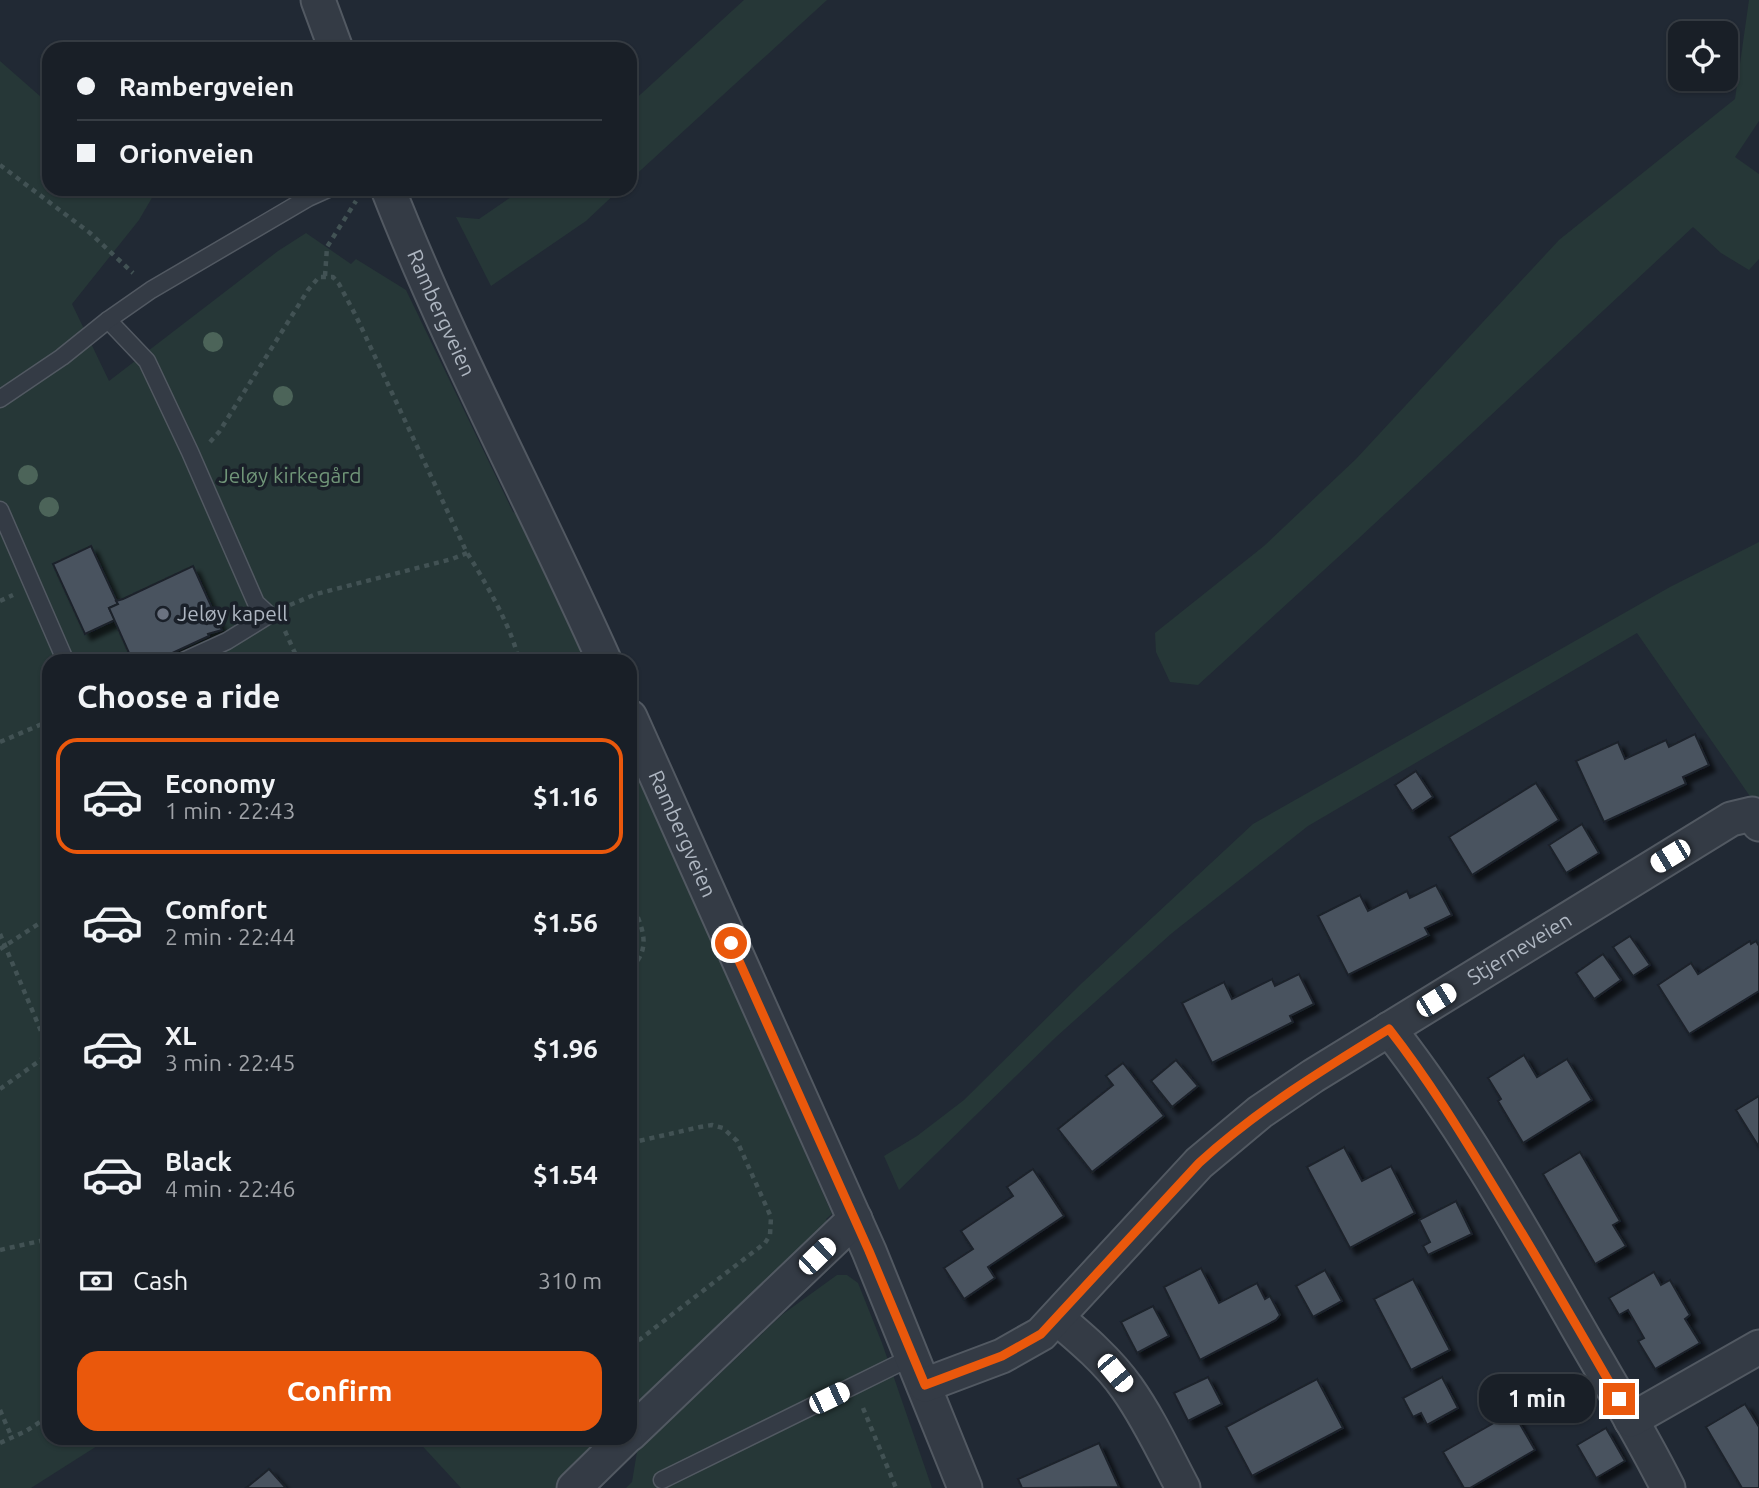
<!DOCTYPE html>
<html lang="en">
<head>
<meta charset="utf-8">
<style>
  body { margin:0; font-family:Ubuntu,sans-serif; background:#262c33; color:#f1f3f6; height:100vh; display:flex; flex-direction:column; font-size:26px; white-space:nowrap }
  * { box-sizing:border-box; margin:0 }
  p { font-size:23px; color:#9fa2a7 }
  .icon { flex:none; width:38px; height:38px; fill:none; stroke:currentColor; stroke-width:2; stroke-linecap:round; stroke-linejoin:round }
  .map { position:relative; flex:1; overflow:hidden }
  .details { position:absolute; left:42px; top:654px; width:595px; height:791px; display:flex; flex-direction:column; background:#191f27; border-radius:21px; box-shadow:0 2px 5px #0004,0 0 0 2px #373d44 }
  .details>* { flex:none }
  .guide { position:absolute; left:42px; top:42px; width:595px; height:154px; border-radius:21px; box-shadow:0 2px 5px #0004,0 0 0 2px #373d44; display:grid; align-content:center; height:154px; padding:0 35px; background:#191f27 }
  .tools { position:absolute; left:1668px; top:21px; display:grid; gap:14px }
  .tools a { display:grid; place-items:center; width:70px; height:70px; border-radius:14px; background:#191f27; box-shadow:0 2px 5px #0004,0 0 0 2px #373d44; font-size:35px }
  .end { position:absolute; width:32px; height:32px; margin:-16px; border:9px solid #ea580c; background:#fff; box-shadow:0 0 0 4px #fff }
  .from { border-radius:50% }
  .bubble { position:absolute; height:49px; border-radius:21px; background:#191f27; box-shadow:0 2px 5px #0004,0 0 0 2px #373d44; font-size:23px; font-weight:700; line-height:49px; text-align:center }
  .car { position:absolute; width:21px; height:42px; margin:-21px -10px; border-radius:9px; box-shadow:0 0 5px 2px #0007; background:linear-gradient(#fff 24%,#345 0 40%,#fff 0 76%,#345 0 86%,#fff 0) }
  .guide b { display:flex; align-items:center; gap:24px; height:66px; font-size:26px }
  .guide b+b { border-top:2px solid #373d44 }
  .guide i { width:18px; height:18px; background:#f1f3f6 }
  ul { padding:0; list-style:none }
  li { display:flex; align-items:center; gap:21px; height:116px; margin:0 14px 10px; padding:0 21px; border:4px solid transparent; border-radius:21px }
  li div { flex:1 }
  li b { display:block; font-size:26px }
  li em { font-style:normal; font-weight:700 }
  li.selected { border-color:#ea580c }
  li>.icon { width:63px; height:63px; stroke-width:1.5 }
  h2 { padding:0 35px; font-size:32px; line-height:84px }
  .pay { display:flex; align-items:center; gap:18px; height:77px; padding:0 35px; font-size:26px }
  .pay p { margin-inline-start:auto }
  .action { display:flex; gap:14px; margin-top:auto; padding:14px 35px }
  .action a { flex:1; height:80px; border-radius:21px; background:#ea580c; color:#fff; font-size:28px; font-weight:700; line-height:80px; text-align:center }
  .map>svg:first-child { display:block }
</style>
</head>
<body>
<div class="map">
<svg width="1759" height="1488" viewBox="0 0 1759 1488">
  <defs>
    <filter id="shadow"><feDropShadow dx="6" dy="6" stdDeviation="2" flood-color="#0009"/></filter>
  </defs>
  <rect width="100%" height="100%" fill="#212934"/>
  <g fill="#263737">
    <polygon points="744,0 827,0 630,180 630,104"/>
    <polygon points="1749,0 1759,0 1759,121 1735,157 1759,174 1759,259 1749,270 1721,253 1693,227 1358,539 1198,685 1170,682 1156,652 1155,633 1264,546 1356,459 1559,240 1735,99"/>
    <polygon points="0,61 49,104 49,189 145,189 153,196 139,220 72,304 109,381 278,251 306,233 351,264 356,259 406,290 513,512 517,514 585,661 49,662 49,1438 108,1439 31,1488 0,1488"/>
    <polygon points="523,189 620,189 586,221 491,286 456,217 479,219"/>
    <polygon points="1759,542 1759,805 1756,805 1637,633 1308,826 1172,933 1056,1037 899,1190 884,1156 917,1136 964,1100 1082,983 1253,824 1670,587"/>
    <polygon points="630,758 832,1214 826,1219 831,1227 630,1427"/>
    <polygon points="837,1275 847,1275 858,1283 882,1343 932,1488 626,1488 632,1482 637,1452 783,1314"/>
    <polygon points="416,1439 618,1439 566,1488 461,1488"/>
  </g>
  <g fill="#4a535f" stroke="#1c222b" stroke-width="2" filter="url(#shadow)">
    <polygon points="91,546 118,604 109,608 115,620 85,634 53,564"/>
    <polygon points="193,566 222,630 208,634 209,636 153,662 133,662 109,608 118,604 116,601 123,599"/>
    <polygon points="1695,734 1709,765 1683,777 1686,784 1604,822 1576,761 1618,742 1625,759 1666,740 1669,747"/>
    <polygon points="1416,771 1433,797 1412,811 1395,785"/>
    <polygon points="1536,783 1559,820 1472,875 1449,837"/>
    <polygon points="1582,824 1599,853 1566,873 1549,845"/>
    <polygon points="1436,885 1452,915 1425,928 1429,935 1348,975 1318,916 1360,895 1368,911 1407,891 1410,898"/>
    <polygon points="1630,936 1650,965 1633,976 1613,947"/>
    <polygon points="1750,941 1751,944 1756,941 1759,946 1759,991 1689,1034 1658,985 1691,963 1698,974"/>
    <polygon points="1603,954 1621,980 1594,999 1576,973"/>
    <polygon points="1299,974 1314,1004 1290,1016 1293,1022 1212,1063 1182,1003 1224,982 1232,999 1272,979 1275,986"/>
    <polygon points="1524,1055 1537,1077 1567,1059 1592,1100 1523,1143 1498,1101 1501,1099 1488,1078"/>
    <polygon points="1176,1060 1198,1086 1172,1107 1151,1081"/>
    <polygon points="1123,1063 1164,1116 1092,1172 1058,1129 1113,1085 1106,1076"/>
    <polygon points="1759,1096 1759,1147 1736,1110"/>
    <polygon points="1344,1147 1362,1181 1391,1166 1415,1213 1350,1248 1307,1167"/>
    <polygon points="1580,1152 1620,1221 1613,1225 1626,1246 1595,1264 1543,1174"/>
    <polygon points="1033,1169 1064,1216 988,1267 995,1278 964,1299 944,1268 973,1249 961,1231 1013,1196 1007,1187"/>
    <polygon points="1456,1201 1472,1234 1428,1255 1423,1246 1430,1242 1419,1220"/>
    <polygon points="1201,1268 1219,1303 1257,1283 1265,1299 1270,1296 1280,1315 1276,1320 1200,1360 1164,1287"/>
    <polygon points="1325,1270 1342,1301 1313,1317 1296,1286"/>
    <polygon points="1654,1272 1661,1285 1670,1280 1690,1315 1685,1319 1700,1343 1655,1369 1638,1341 1644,1338 1628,1310 1619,1315 1609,1298"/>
    <polygon points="1413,1279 1450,1350 1411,1370 1374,1299"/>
    <polygon points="1153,1306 1169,1336 1137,1353 1121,1322"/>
    <polygon points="1208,1377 1222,1404 1188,1421 1174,1393"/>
    <polygon points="1442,1377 1458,1408 1427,1425 1421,1413 1413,1417 1403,1398"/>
    <polygon points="1317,1379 1343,1428 1252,1476 1226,1427"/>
    <polygon points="1745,1404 1759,1427 1759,1488 1742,1488 1706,1427"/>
    <polygon points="1513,1412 1535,1450 1470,1488 1464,1488 1443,1452"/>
    <polygon points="1606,1428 1625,1461 1596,1478 1577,1445"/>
    <polygon points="1099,1443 1119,1487 1022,1488 1018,1479"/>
    <polygon points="269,1469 286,1488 246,1488 262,1475"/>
  </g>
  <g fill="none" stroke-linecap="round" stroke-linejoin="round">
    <g stroke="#525962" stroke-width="19">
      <g id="service">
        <polyline points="108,320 147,361 190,452 256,603 269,615 227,641 181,662"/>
        <polyline points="0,399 62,357 108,320 151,290 308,198 328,189"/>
        <polyline points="0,510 66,662"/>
        <polyline points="662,1480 914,1356"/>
      </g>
    </g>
    <g stroke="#525962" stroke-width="37">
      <g id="minor">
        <polyline points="318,0 336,49"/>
        <path id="s1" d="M388 189C451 350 534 503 605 662"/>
        <path id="s2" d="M630 717 869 1251 965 1488"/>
        <path d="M1389 1029C1460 1120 1517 1221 1574 1321 1605 1376 1640 1431 1668 1488"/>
        <path d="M1057 1318C1082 1339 1108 1361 1127 1388 1149 1419 1165 1454 1183 1488"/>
        <path id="s3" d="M925 1385 1002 1356 1041 1334 1199 1163 1260 1112 1313 1076 1731 819 1752 814 1759 824"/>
        <polyline points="1631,1420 1759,1347"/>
        <polyline points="630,1434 855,1219"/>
        <polyline points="574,1488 625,1438"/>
      </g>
    </g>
    <g stroke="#425254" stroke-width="4.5" stroke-dasharray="5 5" stroke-linecap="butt">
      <polyline points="0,165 90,233 133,273"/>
      <polyline points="325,276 327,247 356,201"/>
      <path d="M210 442 219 432 308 290 319 277H333L339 284 356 316 467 553C481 574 518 638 518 662"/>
      <polyline points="0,601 13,595"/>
      <polyline points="290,605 316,594 452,559 467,553"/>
      <polyline points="285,631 299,662"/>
      <polyline points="0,742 49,721"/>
      <path d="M630 899C641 925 654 947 630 969"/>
      <polyline points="0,934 49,1050"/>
      <polyline points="0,949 49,917"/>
      <polyline points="0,1089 49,1054"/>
      <polyline points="630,1143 700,1127 712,1125 723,1128 737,1141 771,1217 770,1235 765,1243 630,1347"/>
      <polyline points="0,1250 49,1239"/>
      <polyline points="863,1408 896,1488"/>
      <polyline points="0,1410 12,1438"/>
      <polyline points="0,1443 26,1431 49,1416"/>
    </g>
    <use href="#service" stroke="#343b45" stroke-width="16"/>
    <use href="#minor" stroke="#343b45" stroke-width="33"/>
  </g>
  <g fill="#4c6459">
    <circle cx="213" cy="342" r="10"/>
    <circle cx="283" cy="396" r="10"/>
    <circle cx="28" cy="475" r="10"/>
    <circle cx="49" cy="507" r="10"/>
  </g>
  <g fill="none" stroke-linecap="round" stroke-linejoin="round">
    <path stroke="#ea580c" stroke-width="9" d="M731 943 869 1251 925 1385 1002 1356 1041 1334 1199 1163C1257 1110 1322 1070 1389 1029 1432 1084 1467 1143 1503 1202 1543 1267 1581 1333 1619 1399"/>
  </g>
  <circle fill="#6b7280" stroke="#1a2029" stroke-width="2.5" cx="163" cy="614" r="7"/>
  <g text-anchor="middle" stroke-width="7" stroke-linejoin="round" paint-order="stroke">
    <g font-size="21" fill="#aeb6c1" stroke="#1a2029">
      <text dy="7" stroke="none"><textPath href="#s1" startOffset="135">Rambergveien</textPath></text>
      <text dy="7" stroke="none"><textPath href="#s2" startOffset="128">Rambergveien</textPath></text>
      <text dy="7" stroke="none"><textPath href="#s3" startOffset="746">Stjerneveien</textPath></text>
    </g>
    <g font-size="21" fill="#709578" stroke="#1a2029">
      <text x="290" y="483">Jeløy kirkegård</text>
    </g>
    <g font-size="21" fill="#aeb6c1" stroke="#1a2029" text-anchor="start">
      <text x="177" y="621">Jeløy kapell</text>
    </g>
  </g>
</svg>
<div class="tools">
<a><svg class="icon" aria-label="locate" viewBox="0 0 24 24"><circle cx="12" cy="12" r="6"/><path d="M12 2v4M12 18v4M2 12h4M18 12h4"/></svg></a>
</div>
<i class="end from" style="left:731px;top:943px"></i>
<i class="end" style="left:1619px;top:1399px"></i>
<div class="bubble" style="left:1479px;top:1374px;width:116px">1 min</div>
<i class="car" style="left:1670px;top:856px;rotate:239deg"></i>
<i class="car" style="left:1436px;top:1000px;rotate:58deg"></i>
<i class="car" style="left:817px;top:1256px;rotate:46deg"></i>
<i class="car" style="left:1115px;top:1373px;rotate:140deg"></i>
<i class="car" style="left:829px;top:1398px;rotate:64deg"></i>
<div class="guide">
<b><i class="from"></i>Rambergveien</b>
<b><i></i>Orionveien</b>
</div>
<section class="details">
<h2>Choose a ride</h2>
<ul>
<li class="selected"><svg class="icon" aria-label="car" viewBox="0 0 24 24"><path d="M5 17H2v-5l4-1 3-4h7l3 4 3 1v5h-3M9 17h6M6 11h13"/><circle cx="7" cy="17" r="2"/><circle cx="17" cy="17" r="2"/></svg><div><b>Economy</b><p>1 min · 22:43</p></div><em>$1.16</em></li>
<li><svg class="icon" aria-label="car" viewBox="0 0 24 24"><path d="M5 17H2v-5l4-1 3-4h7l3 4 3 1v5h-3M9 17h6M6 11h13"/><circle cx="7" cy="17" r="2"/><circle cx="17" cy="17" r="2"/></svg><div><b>Comfort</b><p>2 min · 22:44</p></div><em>$1.56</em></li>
<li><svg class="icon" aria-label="car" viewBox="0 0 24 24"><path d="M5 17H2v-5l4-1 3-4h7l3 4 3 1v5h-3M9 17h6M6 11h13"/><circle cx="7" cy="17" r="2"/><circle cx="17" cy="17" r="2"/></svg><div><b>XL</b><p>3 min · 22:45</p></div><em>$1.96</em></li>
<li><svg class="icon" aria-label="car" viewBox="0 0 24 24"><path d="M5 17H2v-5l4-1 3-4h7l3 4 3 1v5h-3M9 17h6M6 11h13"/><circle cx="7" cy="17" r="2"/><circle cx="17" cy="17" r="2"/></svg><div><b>Black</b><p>4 min · 22:46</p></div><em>$1.54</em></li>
</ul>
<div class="pay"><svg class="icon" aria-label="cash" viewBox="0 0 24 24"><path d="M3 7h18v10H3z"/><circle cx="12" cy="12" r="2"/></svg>Cash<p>310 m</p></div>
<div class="action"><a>Confirm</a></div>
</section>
</div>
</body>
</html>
